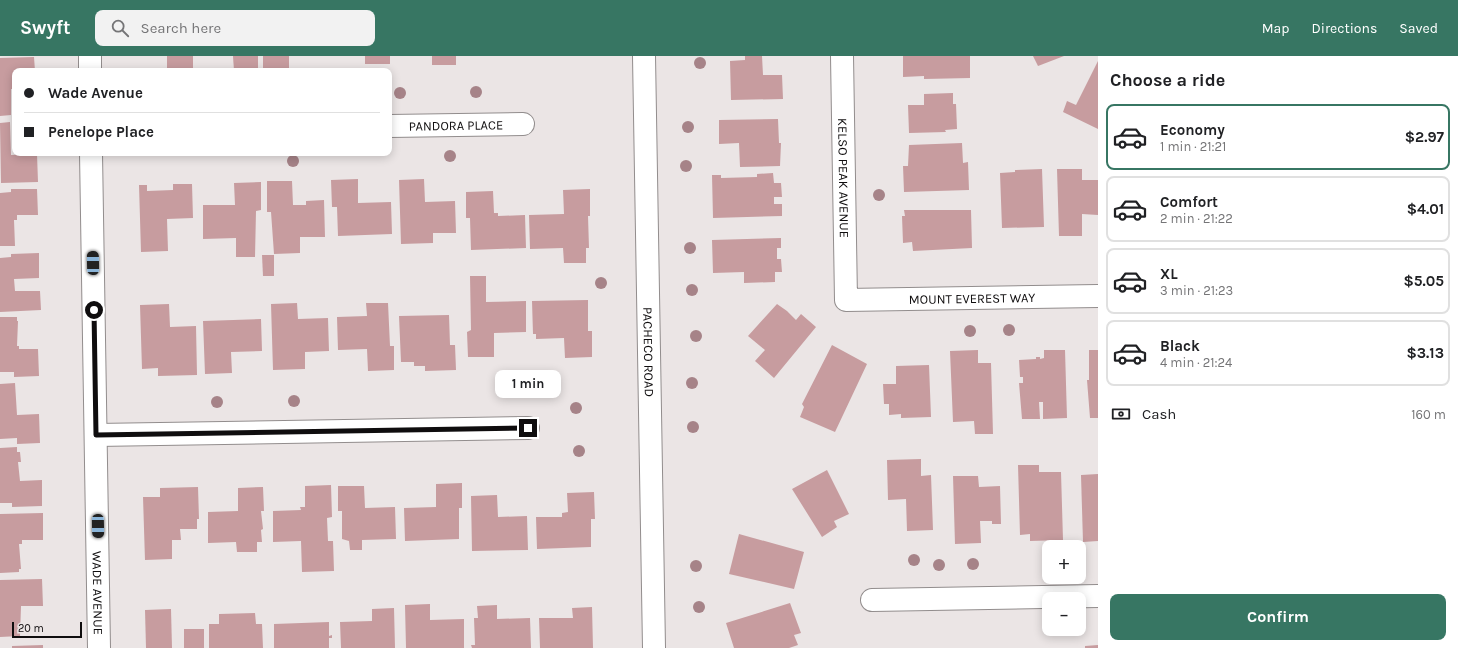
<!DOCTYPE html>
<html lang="en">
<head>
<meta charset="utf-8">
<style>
  body { margin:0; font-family:Karla,sans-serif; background:#f2f2f2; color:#202124; height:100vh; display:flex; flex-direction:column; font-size:15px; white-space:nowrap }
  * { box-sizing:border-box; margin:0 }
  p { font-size:13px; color:#757577 }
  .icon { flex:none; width:22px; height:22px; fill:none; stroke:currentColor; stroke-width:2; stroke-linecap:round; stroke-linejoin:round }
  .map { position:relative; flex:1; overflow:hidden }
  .drawer { display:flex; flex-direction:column; background:#fff; width:360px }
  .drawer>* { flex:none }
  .hud { position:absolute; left:12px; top:12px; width:380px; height:88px; border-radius:8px; box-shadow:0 2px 10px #0003; display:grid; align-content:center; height:88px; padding:0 12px; background:#fff }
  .controls { position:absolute; left:1042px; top:484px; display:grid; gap:8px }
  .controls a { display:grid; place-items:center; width:44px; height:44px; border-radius:8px; background:#fff; box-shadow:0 2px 10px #0003; font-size:20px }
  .scale { position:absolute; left:12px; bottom:10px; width:70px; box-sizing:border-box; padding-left:4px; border:2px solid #0f0d0e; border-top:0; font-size:11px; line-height:14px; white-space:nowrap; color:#0f0d0e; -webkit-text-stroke:3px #ebe5e5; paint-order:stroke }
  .end { position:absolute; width:18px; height:18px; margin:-9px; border:5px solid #0f0d0e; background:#fff; box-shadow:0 0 0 2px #fff }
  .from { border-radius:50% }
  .bubble { position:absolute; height:28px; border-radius:8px; background:#fff; box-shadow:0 2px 10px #0003; font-size:13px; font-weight:700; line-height:28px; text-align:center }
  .car { position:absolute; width:12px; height:24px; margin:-12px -6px; border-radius:5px; box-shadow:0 0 3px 1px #0007; background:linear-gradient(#222 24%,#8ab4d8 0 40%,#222 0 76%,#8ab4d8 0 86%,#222 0) }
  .hud b { display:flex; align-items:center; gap:14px; height:38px; font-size:15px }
  .hud b+b { border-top:1px solid #e0e0e0 }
  .hud i { width:10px; height:10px; background:#202124 }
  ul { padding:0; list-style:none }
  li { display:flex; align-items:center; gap:12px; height:66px; margin:0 8px 6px; padding:0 4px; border:2px solid #e0e0e0; border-radius:8px }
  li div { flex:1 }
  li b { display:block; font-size:15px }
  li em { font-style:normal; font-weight:700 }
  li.on { border-color:#377663 }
  li>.icon { width:36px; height:36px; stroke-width:1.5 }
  h2 { padding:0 12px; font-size:18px; line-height:48px }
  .pay { display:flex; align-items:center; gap:10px; height:44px; padding:0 12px; font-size:15px }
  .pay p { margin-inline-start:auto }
  .cta { display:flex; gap:8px; margin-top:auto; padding:8px 12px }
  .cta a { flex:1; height:46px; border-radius:8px; background:#377663; color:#fff; font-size:16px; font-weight:700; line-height:46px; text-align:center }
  header { display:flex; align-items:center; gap:24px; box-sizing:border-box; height:56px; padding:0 20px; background:#377663; color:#fff }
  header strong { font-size:19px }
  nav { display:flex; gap:22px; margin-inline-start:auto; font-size:14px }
  .search { width:280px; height:36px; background:#f2f2f2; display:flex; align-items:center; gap:10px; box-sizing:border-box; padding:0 14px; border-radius:8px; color:#757577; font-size:15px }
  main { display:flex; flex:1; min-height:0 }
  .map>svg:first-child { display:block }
</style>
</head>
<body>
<header>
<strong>Swyft</strong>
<div class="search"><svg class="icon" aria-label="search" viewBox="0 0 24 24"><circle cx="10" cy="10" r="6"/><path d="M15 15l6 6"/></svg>Search here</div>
<nav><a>Map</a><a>Directions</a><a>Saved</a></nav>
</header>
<main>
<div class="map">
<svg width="1098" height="592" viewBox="0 0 1098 592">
  <rect width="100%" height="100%" fill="#ebe5e5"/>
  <g fill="#c79c9f">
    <polygon points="167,0 193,0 193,14 167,15"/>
    <polygon points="233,0 258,0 258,15 234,15"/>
    <polygon points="263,0 289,0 289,13 263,14"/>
    <rect x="365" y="0" width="25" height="8"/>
    <rect x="432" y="0" width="24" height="9"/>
    <polygon points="745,0 762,0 763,19 782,19 783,43 731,44 730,5 745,4"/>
    <polygon points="903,0 970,0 970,22 924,23 924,20 903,21"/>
    <polygon points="1033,0 1064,0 1038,10"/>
    <polygon points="34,1 35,15 15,15 15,28 14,33 11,33 11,59 0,60 0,2"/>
    <polygon points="1098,5 1098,73 1063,56 1067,45 1076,49"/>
    <polygon points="953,37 953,48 956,48 957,73 945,74 946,76 909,77 908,49 924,49 924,38"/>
    <polygon points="778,63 779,87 781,87 780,110 740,111 739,87 719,88 719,64"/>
    <polygon points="10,66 11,99 37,98 38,126 1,127 0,67"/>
    <polygon points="962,87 963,107 968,106 969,134 904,136 903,110 908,110 909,89"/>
    <polygon points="1042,113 1044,171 1002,172 1000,117 1015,116 1015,114"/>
    <polygon points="1057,113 1082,113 1082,124 1098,124 1098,159 1082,158 1082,180 1059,180"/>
    <polygon points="773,117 774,127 781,127 782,141 774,141 774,148 782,148 782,160 713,162 712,119 721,119 721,122 757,121 757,118"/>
    <polygon points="358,123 358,147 391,146 392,178 338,180 337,151 332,151 331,124"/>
    <polygon points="424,123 425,146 455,145 456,177 433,177 433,187 401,188 399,124"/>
    <polygon points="267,125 292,125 293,149 306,149 306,145 324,144 325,181 300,181 300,197 274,198 271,156 267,156"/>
    <polygon points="261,126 261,154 256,155 255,201 236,201 236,182 203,183 203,149 235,149 234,127"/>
    <polygon points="173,128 192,128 193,162 167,163 168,195 141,196 139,129 147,129 147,135 173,134"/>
    <polygon points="11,133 37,133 38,159 17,159 17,164 14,164 15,190 0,190 0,137 11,136"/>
    <polygon points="590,133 590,160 588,160 589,192 586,192 586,207 564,207 563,192 530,193 529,159 564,158 563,134"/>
    <polygon points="493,135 494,157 498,157 498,160 525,159 526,192 471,194 470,162 466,162 466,136"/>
    <polygon points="904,154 971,154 972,192 913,195 912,186 903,187 902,160 905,160"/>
    <polygon points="781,182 781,192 777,192 777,203 781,203 782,216 775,216 775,226 744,227 744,216 713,217 712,184"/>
    <polygon points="39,197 39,222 14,223 15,235 40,235 41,254 0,256 0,202 11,201 11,198"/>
    <polygon points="262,199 274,199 274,220 263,220"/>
    <polygon points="470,220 486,220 486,246 526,245 526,276 494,277 494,301 468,301 467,276 471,274"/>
    <polygon points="588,244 588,275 592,275 592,301 565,302 564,282 536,283 536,278 533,278 532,245"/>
    <polygon points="297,247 298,263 328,262 329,295 305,296 305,313 273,314 271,248"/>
    <polygon points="366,247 388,247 390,290 394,290 394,314 368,315 367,293 338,294 337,261 367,260"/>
    <polygon points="169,248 170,271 196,270 197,319 158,320 158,312 142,313 140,249"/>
    <polygon points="777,248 787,255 796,264 801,258 816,271 774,322 755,305 765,294 748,280"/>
    <polygon points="449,259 450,289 455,289 456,314 425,315 425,310 414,310 414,306 401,306 399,260"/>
    <polygon points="0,261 17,261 17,265 18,265 17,290 19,290 19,293 38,293 39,320 14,321 14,316 0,316"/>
    <polygon points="261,263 262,295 231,296 232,317 205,318 203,265"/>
    <polygon points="832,289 867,308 835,376 800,361 804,351 802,348"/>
    <polygon points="978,294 978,307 991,307 993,378 975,378 974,365 953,366 950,295"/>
    <polygon points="1044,294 1065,294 1067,362 1043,363 1043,346 1039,346 1040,363 1022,363 1019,327 1023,327 1023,321 1020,321 1019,304 1036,303 1036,301 1040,301 1040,303 1044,302"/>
    <polygon points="1089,294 1098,294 1098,362 1090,362 1087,324 1089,324"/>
    <polygon points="929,309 931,361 901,362 901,358 889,359 889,348 884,348 883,328 896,328 896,310"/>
    <polygon points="15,327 17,359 39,358 40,387 17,388 17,382 0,383 0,328"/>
    <polygon points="17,391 17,396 20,396 21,406 18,406 20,425 42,424 42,450 12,451 12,447 0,447 0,392"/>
    <polygon points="921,403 921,420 931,419 933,474 907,475 906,443 888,444 887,404"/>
    <polygon points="1018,409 1039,409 1039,416 1061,416 1063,484 1030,485 1030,478 1020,479"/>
    <polygon points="827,414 849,458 834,465 837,471 822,481 792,433"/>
    <polygon points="1098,418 1098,485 1083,486 1081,419"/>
    <polygon points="953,420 978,420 979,431 1000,430 1001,468 992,468 992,465 980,465 981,487 955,488"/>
    <polygon points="462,427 462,452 459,452 459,483 405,485 404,452 436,451 436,428"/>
    <polygon points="331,429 332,461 327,462 328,485 333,485 334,515 302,516 301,485 273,486 273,455 301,454 300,451 305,451 305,430"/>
    <polygon points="338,430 364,430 365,452 395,451 396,483 362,484 362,494 350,494 349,485 342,483 342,455 338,455"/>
    <polygon points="198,431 199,463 197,463 197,473 180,473 181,484 172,484 172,503 145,504 143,441 160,441 160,432"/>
    <polygon points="263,431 264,455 261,455 263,473 261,474 262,486 257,486 257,496 237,496 236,486 208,487 208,456 238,455 238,432"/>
    <polygon points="594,436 595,463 591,463 591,491 537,493 536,461 562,461 562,457 568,456 567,437"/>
    <polygon points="497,439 498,461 527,460 528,494 472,495 471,440"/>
    <polygon points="43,457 43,484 22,484 22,488 19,488 21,513 19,513 19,516 0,517 0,458"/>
    <polygon points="739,478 804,496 794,533 729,518"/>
    <polygon points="42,523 43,550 21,550 20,580 0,581 0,524"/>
    <polygon points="790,547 801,577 794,579 798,589 789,592 734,592 726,567"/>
    <polygon points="430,548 430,564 464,563 464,592 406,592 405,549"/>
    <polygon points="497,549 497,563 530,562 531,592 472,592 471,589 475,589 474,562 478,562 477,550"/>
    <polygon points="592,551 593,592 540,592 539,562 573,562 572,552"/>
    <polygon points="394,552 395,592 341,592 340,566 372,565 372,553"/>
    <polygon points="171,553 172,592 146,592 145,554"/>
    <polygon points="255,557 256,568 262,568 263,592 209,592 209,568 219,568 219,558"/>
    <polygon points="329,566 329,580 332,579 332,582 329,582 329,592 274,592 274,568"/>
    <rect x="184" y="573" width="20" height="19"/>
    <polygon points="43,589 43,592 12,592 12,590"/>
    <polygon points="1098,589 1098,592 1085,592 1085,590"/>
  </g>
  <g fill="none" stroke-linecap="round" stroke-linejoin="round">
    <g stroke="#928d8d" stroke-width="24">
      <g id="street">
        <polyline points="90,0 90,15"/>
        <path id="s1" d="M842 0 846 244 1098 240"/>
        <path id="s2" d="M389 70 523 68"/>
        <path id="s3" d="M91 97 99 592"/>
        <polyline points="96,379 528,372"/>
        <polyline points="872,544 1098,540"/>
      </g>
    </g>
    <g stroke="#928d8d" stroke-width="24">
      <g id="secondary">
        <path id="s4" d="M644 0 654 592"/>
      </g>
    </g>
    <use href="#street" stroke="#fff" stroke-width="22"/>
    <use href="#secondary" stroke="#fff" stroke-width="22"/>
  </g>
  <g fill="#a68388">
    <circle cx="700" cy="7" r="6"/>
    <circle cx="476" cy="36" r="6"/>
    <circle cx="400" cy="37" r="6"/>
    <circle cx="688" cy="71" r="6"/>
    <circle cx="450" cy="100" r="6"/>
    <circle cx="293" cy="105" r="6"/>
    <circle cx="686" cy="110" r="6"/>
    <circle cx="879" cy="139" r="6"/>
    <circle cx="690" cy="192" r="6"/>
    <circle cx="601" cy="227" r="6"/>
    <circle cx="692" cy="234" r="6"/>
    <circle cx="1009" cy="274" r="6"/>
    <circle cx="970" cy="275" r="6"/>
    <circle cx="696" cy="280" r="6"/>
    <circle cx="692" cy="327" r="6"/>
    <circle cx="294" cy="345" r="6"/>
    <circle cx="217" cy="346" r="6"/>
    <circle cx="576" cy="352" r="6"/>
    <circle cx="693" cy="371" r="6"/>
    <circle cx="579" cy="395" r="6"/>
    <circle cx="914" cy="504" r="6"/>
    <circle cx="973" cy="508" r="6"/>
    <circle cx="939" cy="509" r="6"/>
    <circle cx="696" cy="510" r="6"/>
    <circle cx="699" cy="551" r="6"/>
  </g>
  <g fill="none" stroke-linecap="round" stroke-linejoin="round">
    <polyline stroke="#0f0d0e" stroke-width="5" points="94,254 96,379 528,372"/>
  </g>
  <g text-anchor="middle" stroke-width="3" stroke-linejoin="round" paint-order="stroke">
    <g font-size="13" fill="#0f0d0e" stroke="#ebe5e5">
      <text dy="5" stroke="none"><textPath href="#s2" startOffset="67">PANDORA PLACE</textPath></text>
      <text dy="5" stroke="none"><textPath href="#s1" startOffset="122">KELSO PEAK AVENUE</textPath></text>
      <text dy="5" stroke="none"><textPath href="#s1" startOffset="370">MOUNT EVEREST WAY</textPath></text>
      <text dy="5" stroke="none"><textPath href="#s4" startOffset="296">PACHECO ROAD</textPath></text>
      <text dy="5" stroke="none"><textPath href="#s3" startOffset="440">WADE AVENUE</textPath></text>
    </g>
  </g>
</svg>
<div class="controls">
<a>+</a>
<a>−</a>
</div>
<div class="scale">20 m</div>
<i class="end from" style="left:94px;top:254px"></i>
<i class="end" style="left:528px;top:372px"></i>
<div class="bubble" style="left:495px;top:314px;width:66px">1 min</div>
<i class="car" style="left:93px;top:207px;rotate:359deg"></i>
<i class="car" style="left:98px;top:470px;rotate:179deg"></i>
<div class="hud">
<b><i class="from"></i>Wade Avenue</b>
<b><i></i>Penelope Place</b>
</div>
</div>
<section class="drawer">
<h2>Choose a ride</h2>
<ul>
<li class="on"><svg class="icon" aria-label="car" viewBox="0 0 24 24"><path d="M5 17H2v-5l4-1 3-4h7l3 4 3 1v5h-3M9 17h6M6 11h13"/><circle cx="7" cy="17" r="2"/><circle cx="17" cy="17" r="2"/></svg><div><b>Economy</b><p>1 min · 21:21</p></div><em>$2.97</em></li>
<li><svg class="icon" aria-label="car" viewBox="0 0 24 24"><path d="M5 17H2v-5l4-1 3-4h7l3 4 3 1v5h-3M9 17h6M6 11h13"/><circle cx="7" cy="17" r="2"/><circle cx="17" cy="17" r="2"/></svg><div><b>Comfort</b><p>2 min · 21:22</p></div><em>$4.01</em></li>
<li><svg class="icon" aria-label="car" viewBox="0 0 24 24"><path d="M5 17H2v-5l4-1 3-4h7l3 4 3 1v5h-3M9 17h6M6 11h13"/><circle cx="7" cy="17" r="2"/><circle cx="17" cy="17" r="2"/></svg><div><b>XL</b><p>3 min · 21:23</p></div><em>$5.05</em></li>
<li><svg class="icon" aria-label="car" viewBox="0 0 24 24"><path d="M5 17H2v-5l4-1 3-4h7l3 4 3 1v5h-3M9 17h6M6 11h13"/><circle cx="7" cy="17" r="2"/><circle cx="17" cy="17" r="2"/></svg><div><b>Black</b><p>4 min · 21:24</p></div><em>$3.13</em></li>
</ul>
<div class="pay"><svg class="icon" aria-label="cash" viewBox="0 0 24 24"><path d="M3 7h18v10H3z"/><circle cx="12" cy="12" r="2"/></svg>Cash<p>160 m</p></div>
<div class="cta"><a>Confirm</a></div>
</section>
</main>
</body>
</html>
